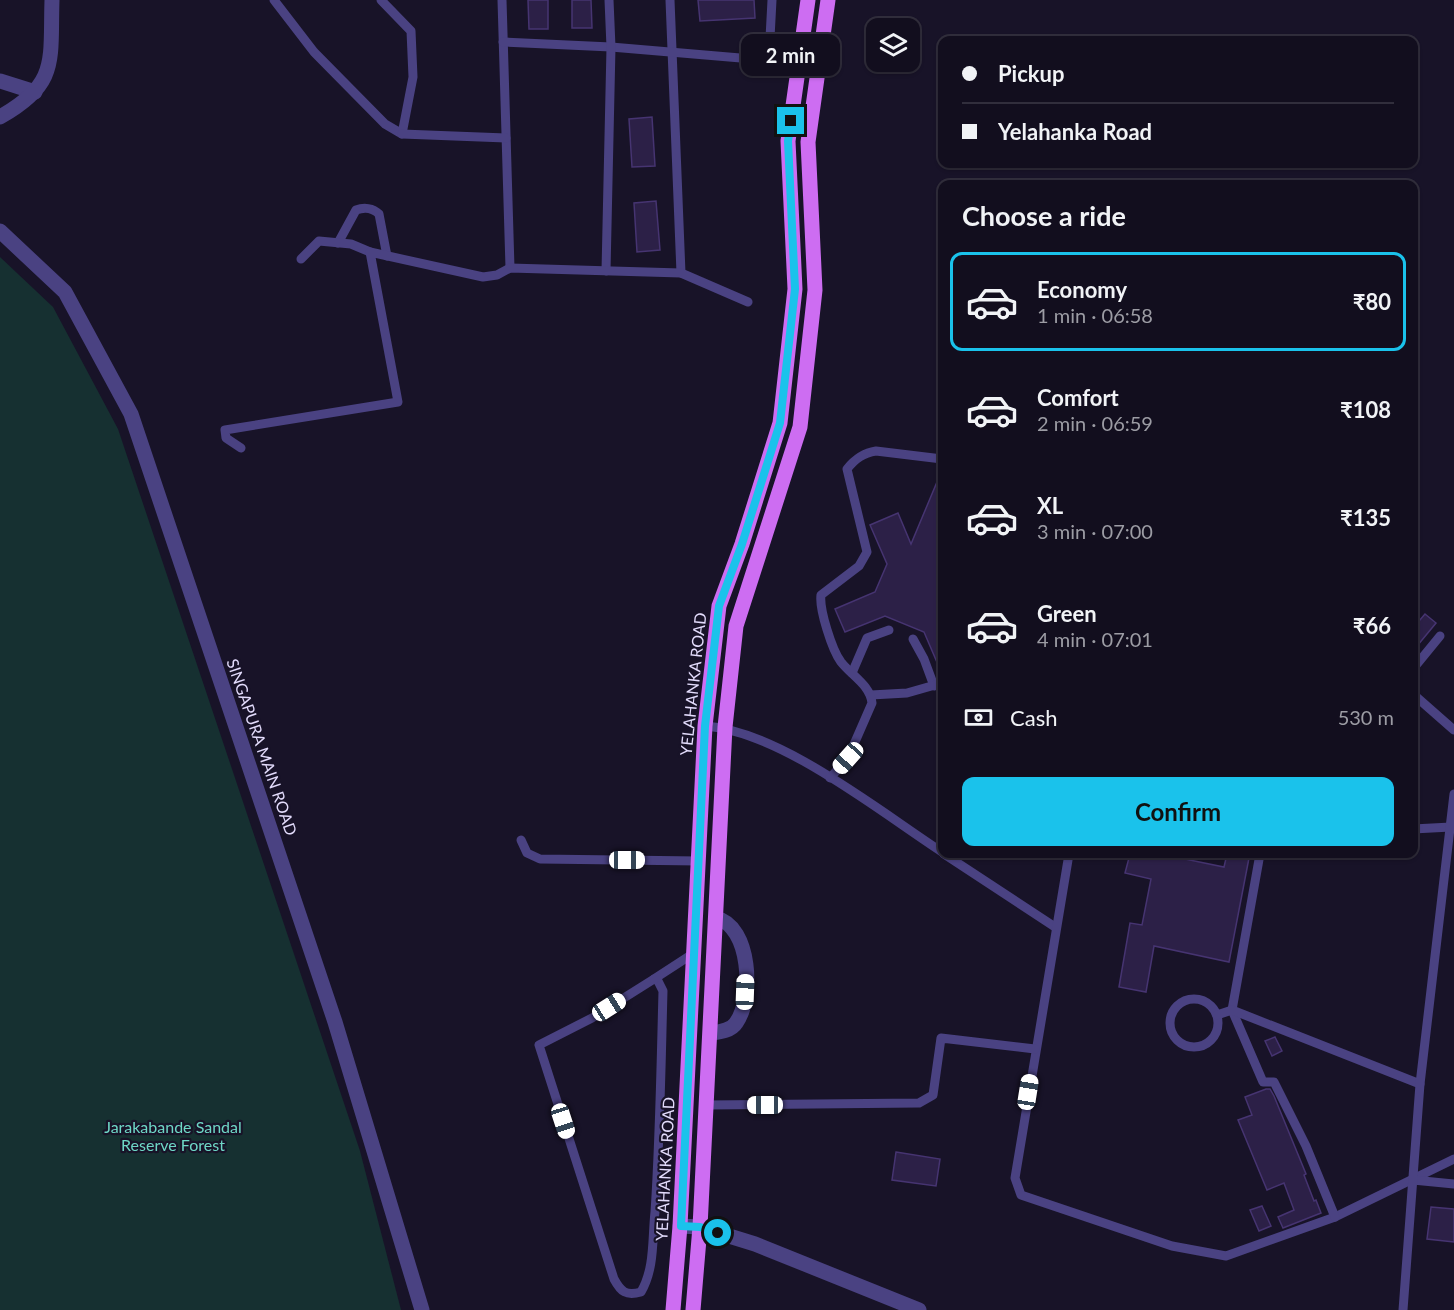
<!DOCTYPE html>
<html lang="en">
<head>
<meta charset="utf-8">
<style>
  body { margin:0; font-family:Lato,sans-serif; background:#1f1c2b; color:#f1f3f6; height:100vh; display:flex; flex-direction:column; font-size:22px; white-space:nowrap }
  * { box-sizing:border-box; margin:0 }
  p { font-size:20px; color:#9c9ca4 }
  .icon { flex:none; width:33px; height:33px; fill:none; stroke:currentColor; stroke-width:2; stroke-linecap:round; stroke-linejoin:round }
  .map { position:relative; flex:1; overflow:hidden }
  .side { position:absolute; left:938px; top:180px; width:480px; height:678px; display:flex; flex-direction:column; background:#120e1e; border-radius:12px; box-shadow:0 2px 4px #0004,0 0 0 2px #312e3c }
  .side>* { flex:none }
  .top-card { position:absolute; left:938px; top:36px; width:480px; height:132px; border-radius:12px; box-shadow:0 2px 4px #0004,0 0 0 2px #312e3c; display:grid; align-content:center; height:132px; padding:0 24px; background:#120e1e }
  .buttons { position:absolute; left:866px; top:18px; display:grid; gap:12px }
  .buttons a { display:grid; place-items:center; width:54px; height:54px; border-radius:12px; background:#120e1e; box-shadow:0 2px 4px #0004,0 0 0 2px #312e3c; font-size:30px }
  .end { position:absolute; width:27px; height:27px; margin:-14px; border:8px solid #1ac2eb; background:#111; box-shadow:0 0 0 3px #111 }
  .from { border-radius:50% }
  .bubble { position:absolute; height:42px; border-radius:12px; background:#120e1e; box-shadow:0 2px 4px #0004,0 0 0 2px #312e3c; font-size:20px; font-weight:700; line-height:42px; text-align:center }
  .car { position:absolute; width:18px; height:36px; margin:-18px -9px; border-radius:8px; box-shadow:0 0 4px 2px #0007; background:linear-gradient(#fff 24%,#345 0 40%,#fff 0 76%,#345 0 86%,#fff 0) }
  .top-card b { display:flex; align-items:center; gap:21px; height:57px; font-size:22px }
  .top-card b+b { border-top:2px solid #312e3c }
  .top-card i { width:15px; height:15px; background:#f1f3f6 }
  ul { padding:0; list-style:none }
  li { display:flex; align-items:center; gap:18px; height:99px; margin:0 12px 9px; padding:0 12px; border:3px solid transparent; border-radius:12px }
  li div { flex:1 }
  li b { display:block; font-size:22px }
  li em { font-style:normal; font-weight:700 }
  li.on { border-color:#1ac2eb }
  li>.icon { width:54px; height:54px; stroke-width:1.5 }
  h2 { padding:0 24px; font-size:27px; line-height:72px }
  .pay { display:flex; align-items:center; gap:15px; height:66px; padding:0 24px; font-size:22px }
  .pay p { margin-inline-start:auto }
  .cta { display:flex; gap:12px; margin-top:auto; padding:12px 24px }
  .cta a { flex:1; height:69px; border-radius:12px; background:#1ac2eb; color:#111; font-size:24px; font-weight:700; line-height:69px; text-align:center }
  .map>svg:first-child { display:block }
</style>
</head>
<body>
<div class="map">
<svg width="1454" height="1310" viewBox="0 0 1454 1310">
  <rect width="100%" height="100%" fill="#181328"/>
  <polygon fill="#163031" points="0,257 53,307 118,429 360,1151 401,1310 0,1310"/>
  <g fill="#2c2047" stroke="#463471" stroke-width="1.5">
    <polygon points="528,0 548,0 548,29 529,29"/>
    <polygon points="572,0 591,0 592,28 572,28"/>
    <polygon points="698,0 754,0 755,18 700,21"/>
    <polygon points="652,117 655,166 632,167 629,119"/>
    <polygon points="656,201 660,250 637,252 634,203"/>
    <polygon points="942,470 942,674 924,632 885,616 845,632 835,609 875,592 887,564 870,525 898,513 911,544"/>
    <polygon points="1425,614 1436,623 1413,651 1413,628"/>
    <polygon points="1130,854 1156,857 1156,854 1176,854 1175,857 1224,867 1227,854 1249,858 1229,962 1154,946 1146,992 1119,987 1130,923 1142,925 1151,879 1125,873"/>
    <polygon points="1275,1037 1282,1051 1272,1056 1265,1041"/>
    <polygon points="1266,1089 1270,1089 1274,1096 1306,1174 1304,1175 1314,1201 1316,1200 1321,1213 1283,1228 1278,1217 1294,1210 1284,1183 1267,1190 1238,1120 1252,1115 1245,1097"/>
    <polygon points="896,1152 940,1159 936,1186 892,1180"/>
    <polygon points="1262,1206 1271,1226 1259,1231 1250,1210"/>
    <polygon points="1431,1207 1454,1209 1454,1242 1427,1239"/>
  </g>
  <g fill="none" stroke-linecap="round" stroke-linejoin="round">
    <g stroke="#4a4282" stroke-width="9">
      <polyline points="274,0 314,52 385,124 402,134 413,77 411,31 381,0"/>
      <polyline points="502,0 510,268"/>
      <polyline points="670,0 681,273"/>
      <polyline points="503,42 611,47 765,60 769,57 772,0"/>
      <polyline points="402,134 506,138"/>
      <path d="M338 243 356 210C364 207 373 208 379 214L387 256"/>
      <polyline points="301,259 319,241 351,244 370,252"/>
      <polyline points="606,271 611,47 609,0"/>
      <polyline points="241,448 226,438 225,430 398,402 370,252 483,277 497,275 510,268 681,273 748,302"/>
      <polyline points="913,639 924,659 934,686"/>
      <polyline points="1413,669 1440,636"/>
      <polyline points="852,673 867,638 889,630"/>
      <polyline points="1413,694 1454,730"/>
      <polyline points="871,695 907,693 942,683"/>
      <path d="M705 726C780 731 879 811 942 852"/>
      <path d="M830 778 848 758 872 703C870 685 852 676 841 662 832 650 819 609 821 595L859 566 867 552 847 469C855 459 863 453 876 451L942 459"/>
      <polyline points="1413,829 1451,827"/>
      <polyline points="521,840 527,853 540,859 699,861"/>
      <polyline points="944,854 1055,927"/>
      <polyline points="1069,854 1015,1178 1021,1195 1172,1246 1226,1256 1335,1217 1454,1159"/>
      <polyline points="1260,854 1232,1010 1263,1082 1274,1082 1306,1146 1335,1217"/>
      <path d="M654 979 658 981 663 991C661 1065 660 1138 655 1212 652 1239 655 1268 641 1292 626 1296 621 1292 614 1279L539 1045 592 1018Z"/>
      <polyline points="654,979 694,953"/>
      <circle cx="1194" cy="1023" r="24"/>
      <polyline points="1217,1015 1232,1010 1420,1084"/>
      <polyline points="707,1105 919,1103 933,1095 941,1038 1035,1049"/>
      <polyline points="1413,1180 1454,1184"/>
      <polyline points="1403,1310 1420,1084 1454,794"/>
    </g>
    <g stroke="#4a4282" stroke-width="15">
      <polyline points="0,81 35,92"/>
      <path d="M711 1033C719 1032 731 1031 736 1023 754 998 751 926 716 918"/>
      <polyline points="680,1226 700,1227 755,1244 919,1310"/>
    </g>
    <g stroke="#4a4282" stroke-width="15">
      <path d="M0 117C59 84 50 61 52 0"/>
      <polyline points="0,231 65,292 131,414 335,1022 422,1310"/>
    </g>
    <g stroke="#cd6df2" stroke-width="15">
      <polyline points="673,1310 680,1226 705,726 719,606 742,544 780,423 795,289 788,141 808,0"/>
      <polyline points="693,1310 700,1227 725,727 736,626 800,427 815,290 808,142 828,0"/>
    </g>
  </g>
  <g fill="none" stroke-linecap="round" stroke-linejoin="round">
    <polyline stroke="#1ac2eb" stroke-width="8" points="718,1233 700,1227 681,1226 705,726 719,606 742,544 780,423 795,289 788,141 791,121"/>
  </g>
  <g text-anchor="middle" stroke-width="4.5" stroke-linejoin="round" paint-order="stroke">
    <g font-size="16" fill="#e3dcfc" stroke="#181328">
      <text transform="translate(693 684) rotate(-84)" y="6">YELAHANKA ROAD</text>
      <text transform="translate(262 747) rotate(71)" y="6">SINGAPURA MAIN ROAD</text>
      <text transform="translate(665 1169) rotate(-87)" y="6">YELAHANKA ROAD</text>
    </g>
    <g font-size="16" fill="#6ed7c6" stroke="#181328">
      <text x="173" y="1133">Jarakabande Sandal<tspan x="173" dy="18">Reserve Forest</tspan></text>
    </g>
  </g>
</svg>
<div class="buttons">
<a><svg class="icon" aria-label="layers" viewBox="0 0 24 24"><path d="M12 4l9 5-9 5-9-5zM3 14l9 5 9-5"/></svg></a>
</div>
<i class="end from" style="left:718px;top:1233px"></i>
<i class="end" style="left:791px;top:121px"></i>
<div class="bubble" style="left:741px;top:34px;width:99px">2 min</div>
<i class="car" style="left:848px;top:758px;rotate:222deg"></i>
<i class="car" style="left:627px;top:860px;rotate:90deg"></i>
<i class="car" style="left:745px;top:992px;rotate:2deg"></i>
<i class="car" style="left:609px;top:1007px;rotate:58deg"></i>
<i class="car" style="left:1028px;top:1092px;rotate:9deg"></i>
<i class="car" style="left:765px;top:1105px;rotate:270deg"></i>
<i class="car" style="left:563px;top:1121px;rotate:162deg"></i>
<div class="top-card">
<b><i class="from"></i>Pickup</b>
<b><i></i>Yelahanka Road</b>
</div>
<section class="side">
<h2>Choose a ride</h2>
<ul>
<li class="on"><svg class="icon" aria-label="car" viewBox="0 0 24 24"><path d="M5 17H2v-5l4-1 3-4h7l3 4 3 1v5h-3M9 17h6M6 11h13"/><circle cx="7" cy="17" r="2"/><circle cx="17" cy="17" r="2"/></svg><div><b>Economy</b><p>1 min · 06:58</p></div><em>₹80</em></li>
<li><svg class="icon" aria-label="car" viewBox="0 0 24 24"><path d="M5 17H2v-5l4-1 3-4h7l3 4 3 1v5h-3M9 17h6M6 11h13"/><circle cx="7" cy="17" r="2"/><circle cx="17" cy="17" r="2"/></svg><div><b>Comfort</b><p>2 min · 06:59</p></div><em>₹108</em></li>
<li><svg class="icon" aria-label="car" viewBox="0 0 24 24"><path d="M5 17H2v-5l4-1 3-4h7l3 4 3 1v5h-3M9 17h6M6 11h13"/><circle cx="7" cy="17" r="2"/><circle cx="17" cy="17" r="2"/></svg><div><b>XL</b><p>3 min · 07:00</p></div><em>₹135</em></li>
<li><svg class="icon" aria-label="car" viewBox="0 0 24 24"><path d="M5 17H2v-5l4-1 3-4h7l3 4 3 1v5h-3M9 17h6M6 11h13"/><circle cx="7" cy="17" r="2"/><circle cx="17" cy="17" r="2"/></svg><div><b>Green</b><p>4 min · 07:01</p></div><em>₹66</em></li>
</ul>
<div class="pay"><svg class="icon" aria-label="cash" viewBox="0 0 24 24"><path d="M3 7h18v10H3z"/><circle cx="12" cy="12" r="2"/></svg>Cash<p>530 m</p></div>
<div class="cta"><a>Confirm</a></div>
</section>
</div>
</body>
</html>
